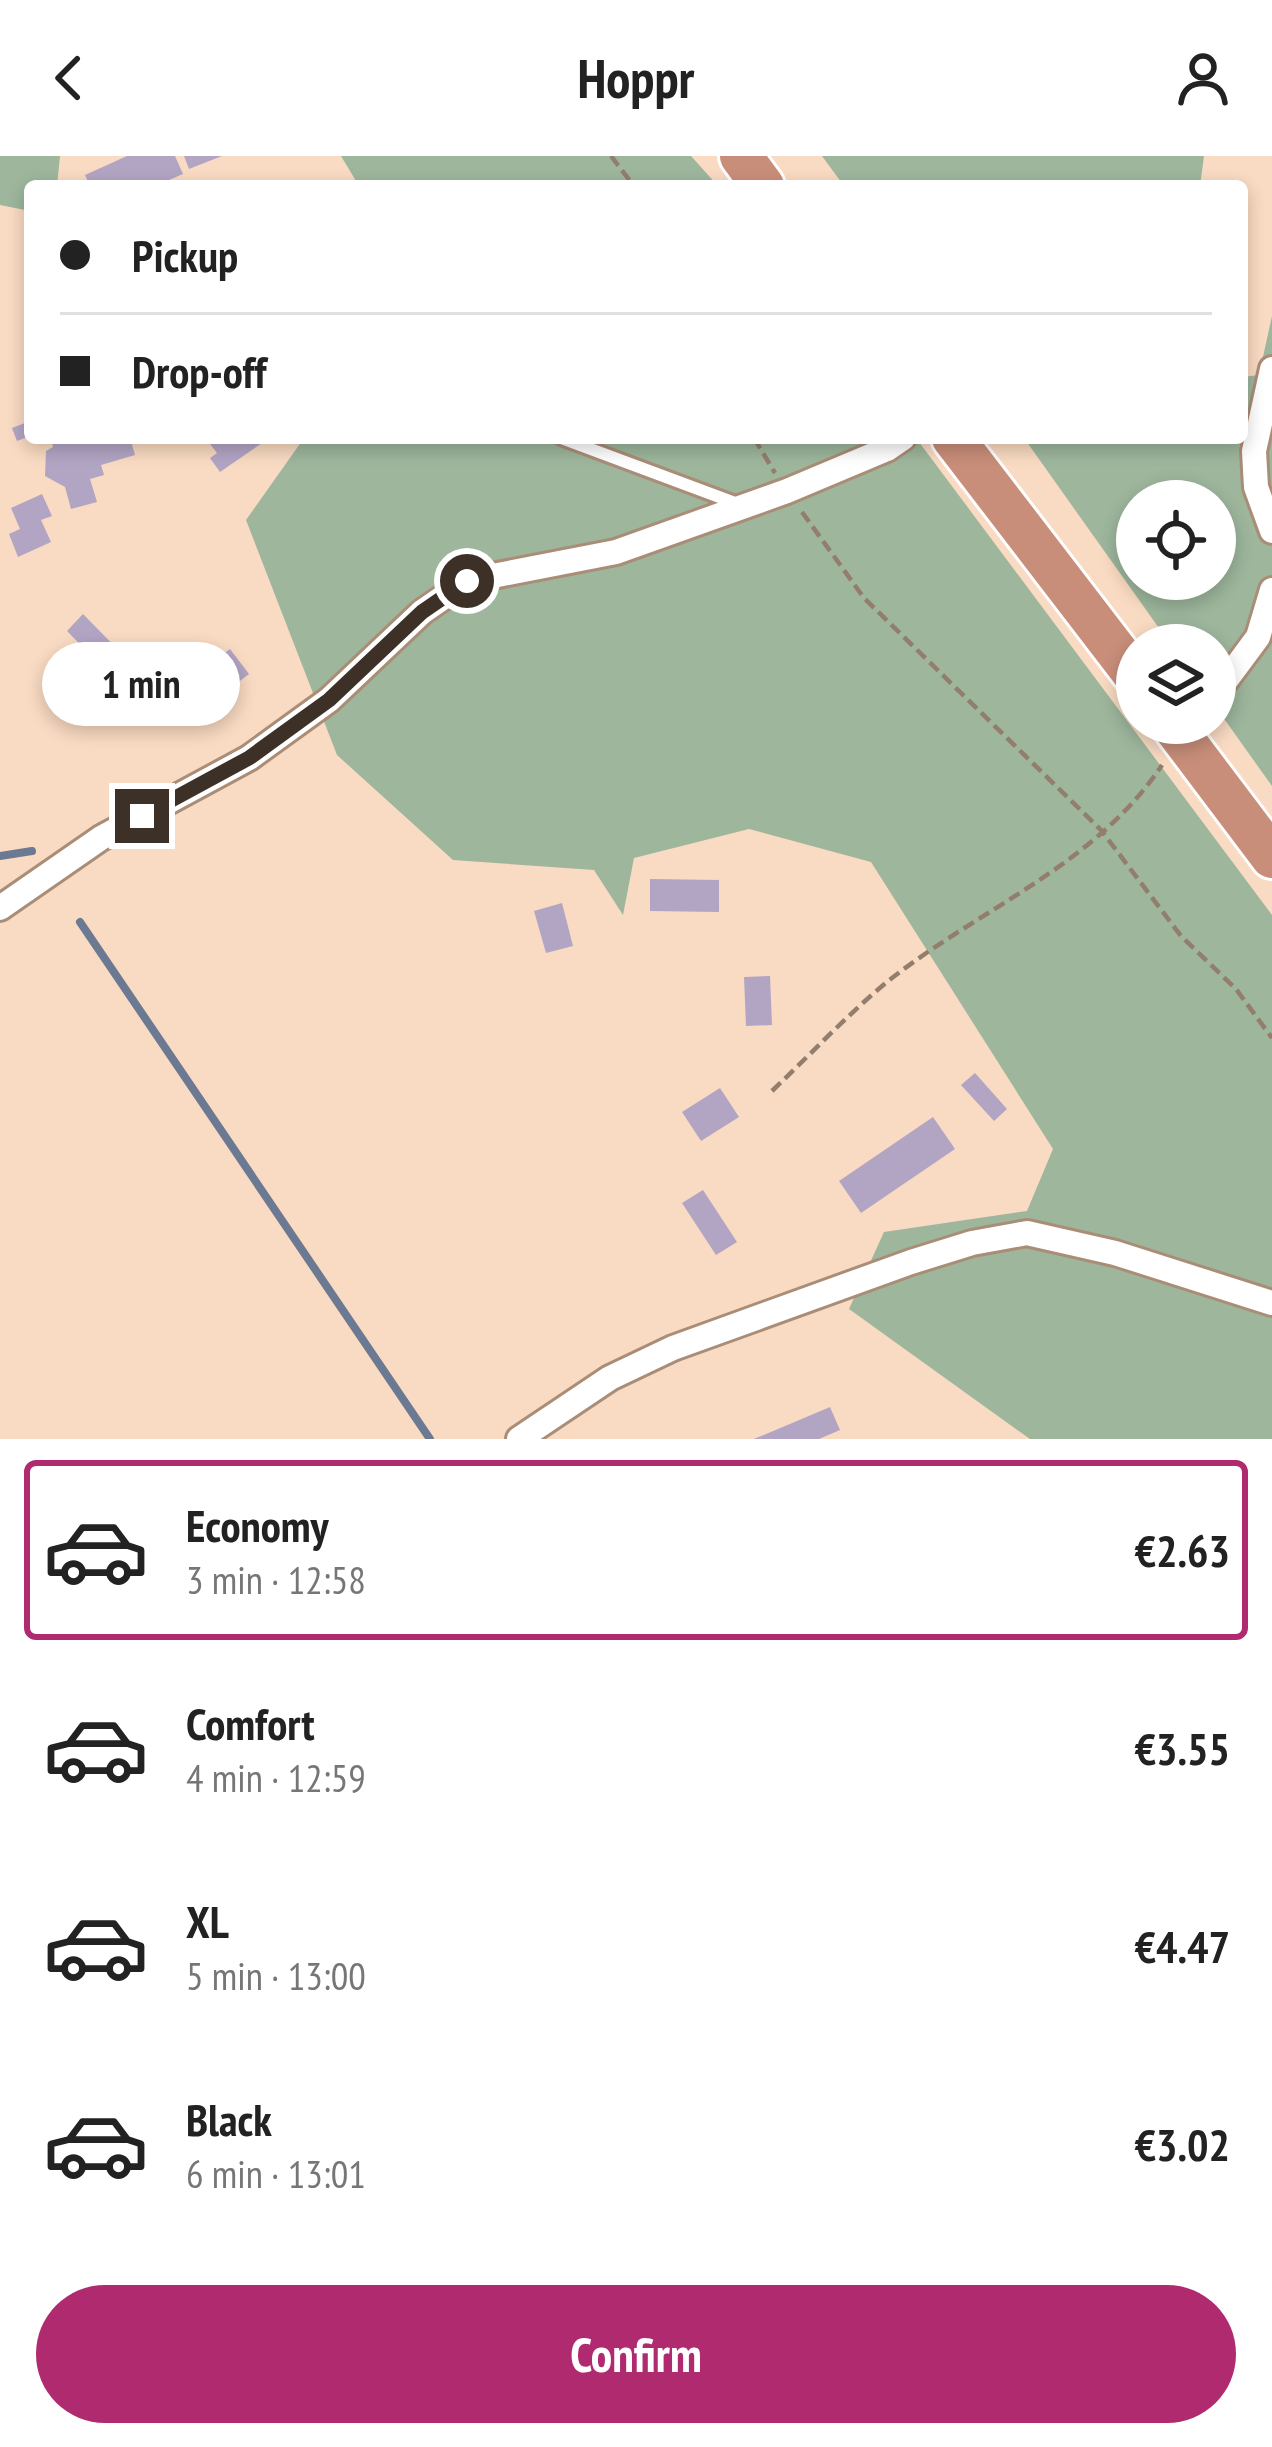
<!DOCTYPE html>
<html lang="en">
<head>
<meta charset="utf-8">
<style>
  body { margin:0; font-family:"PT Sans Narrow",sans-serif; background:#f2f2f2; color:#222; height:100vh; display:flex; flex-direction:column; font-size:45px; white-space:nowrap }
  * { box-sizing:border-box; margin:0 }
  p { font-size:39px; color:#767676 }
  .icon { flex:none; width:66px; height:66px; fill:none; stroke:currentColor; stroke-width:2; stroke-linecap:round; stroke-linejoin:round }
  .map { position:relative; height:1283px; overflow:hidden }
  .side { display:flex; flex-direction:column; background:#fff; flex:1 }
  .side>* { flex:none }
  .guide { position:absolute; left:24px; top:24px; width:1224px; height:264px; border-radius:12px; box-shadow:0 6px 18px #0003; display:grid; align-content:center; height:264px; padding:0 36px; background:#fff }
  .tools { position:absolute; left:1116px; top:324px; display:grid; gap:24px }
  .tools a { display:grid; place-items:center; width:120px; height:120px; border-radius:50%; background:#fff; box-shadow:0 6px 18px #0003; font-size:60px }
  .end { position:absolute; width:54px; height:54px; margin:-27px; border:15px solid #3c3027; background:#fff; box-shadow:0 0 0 6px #fff }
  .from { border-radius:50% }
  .bubble { position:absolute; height:84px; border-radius:42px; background:#fff; box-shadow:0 6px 18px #0003; font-size:39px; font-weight:700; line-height:84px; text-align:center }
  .guide b { display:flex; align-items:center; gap:42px; height:114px; font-size:45px }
  .guide b+b { border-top:3px solid #e0e0e0 }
  .guide i { width:30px; height:30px; background:#222 }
  ul { padding:21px 0 0; list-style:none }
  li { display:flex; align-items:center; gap:36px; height:180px; margin:0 24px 18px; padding:0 12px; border:6px solid transparent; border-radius:12px }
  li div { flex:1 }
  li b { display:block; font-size:45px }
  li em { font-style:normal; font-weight:700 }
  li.selected { border-color:#b02a6f }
  li>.icon { width:108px; height:108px; stroke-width:1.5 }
  .primary-button { display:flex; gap:24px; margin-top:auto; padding:24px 36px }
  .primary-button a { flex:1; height:138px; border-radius:72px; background:#b02a6f; color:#fff; font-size:48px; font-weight:700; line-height:138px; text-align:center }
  header { display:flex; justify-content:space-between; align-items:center; height:156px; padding:0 36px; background:#fff; font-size:54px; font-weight:700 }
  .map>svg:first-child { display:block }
</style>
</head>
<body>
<header><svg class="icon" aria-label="back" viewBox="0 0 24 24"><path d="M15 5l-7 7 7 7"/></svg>Hoppr<svg class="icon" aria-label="person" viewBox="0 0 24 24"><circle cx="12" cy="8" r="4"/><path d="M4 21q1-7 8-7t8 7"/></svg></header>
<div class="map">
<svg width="1272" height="1283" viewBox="0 0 1272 1283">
  <rect width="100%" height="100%" fill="#f9dac2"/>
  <g fill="#9db69c" fill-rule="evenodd">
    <polygon points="0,0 60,0 57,30 30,30 30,55 0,49"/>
    <polygon points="341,0 691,0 718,30 359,30"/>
    <polygon points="822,0 1204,0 1200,30 844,30"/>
    <path d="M1272 160V630L1215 550V489H1171L1024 282H1242V221L1259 219ZM1137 345H1215V423H1137Z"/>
    <polygon points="304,282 916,282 1272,759 1272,1283 1030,1283 849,1153 884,1076 1027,1055 1053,993 871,706 749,673 634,702 623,759 594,714 453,704 337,599 246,364"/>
  </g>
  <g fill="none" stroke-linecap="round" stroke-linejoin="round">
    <g stroke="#6c7993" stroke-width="8">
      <polyline points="0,700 32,695"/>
      <polyline points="80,766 430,1283"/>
    </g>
  </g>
  <g fill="#b2a5c4">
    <polygon points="127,0 175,0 183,18 155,30 90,30 85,19"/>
    <polygon points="184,0 222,0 189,13"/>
    <polygon points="30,265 30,280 17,285 12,272"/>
    <polygon points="51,282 70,282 72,287 90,282 130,282 135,299 101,309 104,319 90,323 97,346 71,353 65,331 45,320 46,295 53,291"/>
    <polygon points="210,282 263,282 265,285 220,316 210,302 217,297 207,284"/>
    <polygon points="42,338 52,360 41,364 51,386 18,401 9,378 20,373 11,352"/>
    <polygon points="83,458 133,509 116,525 67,475"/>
    <polygon points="230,493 249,518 212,546 194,521"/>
    <polygon points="650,723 719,724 719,756 650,755"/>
    <polygon points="562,747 573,790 546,797 534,755"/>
    <polygon points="770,820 772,869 746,870 744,821"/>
    <polygon points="975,917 1007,953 994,965 961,929"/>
    <polygon points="720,932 739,961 701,985 682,956"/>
    <polygon points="933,961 955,993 861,1057 839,1025"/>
    <polygon points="703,1034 737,1086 716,1099 682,1047"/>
    <polygon points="830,1251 840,1274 819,1283 754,1283"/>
  </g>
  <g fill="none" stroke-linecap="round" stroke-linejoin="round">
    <g stroke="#aa8d77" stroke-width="18">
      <polyline id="service" points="561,282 738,348"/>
    </g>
    <g stroke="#aa8d77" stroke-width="30">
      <g id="minor">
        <polyline points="1272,213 1254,295 1256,331 1272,375"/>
        <polyline points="1215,539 1258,481 1272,434"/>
        <polyline points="0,752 101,682 249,602 329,544 422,456 467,425 616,396 787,335 887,293 903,282"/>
        <polyline points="519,1283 610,1222 673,1192 911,1106 972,1087 1027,1077 1115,1097 1272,1147"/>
      </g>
    </g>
    <g stroke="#fff" stroke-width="48">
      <g id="trunk">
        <polyline points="741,0 763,30"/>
        <polyline points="953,282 1137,522"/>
        <polyline points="1171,567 1272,701"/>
      </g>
    </g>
    <g stroke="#937e6e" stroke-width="4.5" stroke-dasharray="12 6" stroke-linecap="butt">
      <polyline points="611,0 634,30"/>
      <polyline points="754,282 775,317"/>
      <polyline points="802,356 864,442 1101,674 1181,780 1236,833 1272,882"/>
      <path d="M772 935C810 899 847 859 887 826 978 753 1095 710 1162 609"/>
    </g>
    <use href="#service" stroke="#fff" stroke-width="12"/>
    <use href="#minor" stroke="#fff" stroke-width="24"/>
    <use href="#trunk" stroke="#c88e7a" stroke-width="42"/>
  </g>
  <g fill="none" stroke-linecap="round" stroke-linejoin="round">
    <polyline stroke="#3c3027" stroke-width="15" points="142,660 249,602 329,544 422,456 467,425"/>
  </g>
</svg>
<div class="tools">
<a><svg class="icon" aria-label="locate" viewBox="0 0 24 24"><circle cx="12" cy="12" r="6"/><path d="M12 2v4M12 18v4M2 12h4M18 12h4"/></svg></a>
<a><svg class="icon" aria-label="layers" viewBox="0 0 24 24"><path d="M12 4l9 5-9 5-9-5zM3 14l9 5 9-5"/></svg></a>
</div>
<i class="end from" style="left:467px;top:425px"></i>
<i class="end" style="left:142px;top:660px"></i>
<div class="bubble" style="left:42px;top:486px;width:198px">1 min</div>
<div class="guide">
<b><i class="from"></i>Pickup</b>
<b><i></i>Drop-off</b>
</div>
</div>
<section class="side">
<ul>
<li class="selected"><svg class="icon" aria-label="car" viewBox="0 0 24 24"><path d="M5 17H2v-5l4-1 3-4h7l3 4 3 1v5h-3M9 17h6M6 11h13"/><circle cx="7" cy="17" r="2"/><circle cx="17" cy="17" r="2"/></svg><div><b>Economy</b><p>3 min · 12:58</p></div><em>€2.63</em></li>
<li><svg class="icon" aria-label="car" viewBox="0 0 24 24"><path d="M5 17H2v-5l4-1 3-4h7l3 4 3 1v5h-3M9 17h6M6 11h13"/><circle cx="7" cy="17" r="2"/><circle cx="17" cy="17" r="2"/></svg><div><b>Comfort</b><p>4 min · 12:59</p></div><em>€3.55</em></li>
<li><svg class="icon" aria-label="car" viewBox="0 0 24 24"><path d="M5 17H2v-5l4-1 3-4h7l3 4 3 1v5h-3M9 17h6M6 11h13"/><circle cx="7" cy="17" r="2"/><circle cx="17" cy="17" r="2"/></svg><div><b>XL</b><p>5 min · 13:00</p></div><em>€4.47</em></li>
<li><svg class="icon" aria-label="car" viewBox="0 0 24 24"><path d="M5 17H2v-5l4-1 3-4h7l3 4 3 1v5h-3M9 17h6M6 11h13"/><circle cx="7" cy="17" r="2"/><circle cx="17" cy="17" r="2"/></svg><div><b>Black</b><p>6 min · 13:01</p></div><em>€3.02</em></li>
</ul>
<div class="primary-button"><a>Confirm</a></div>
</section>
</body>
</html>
